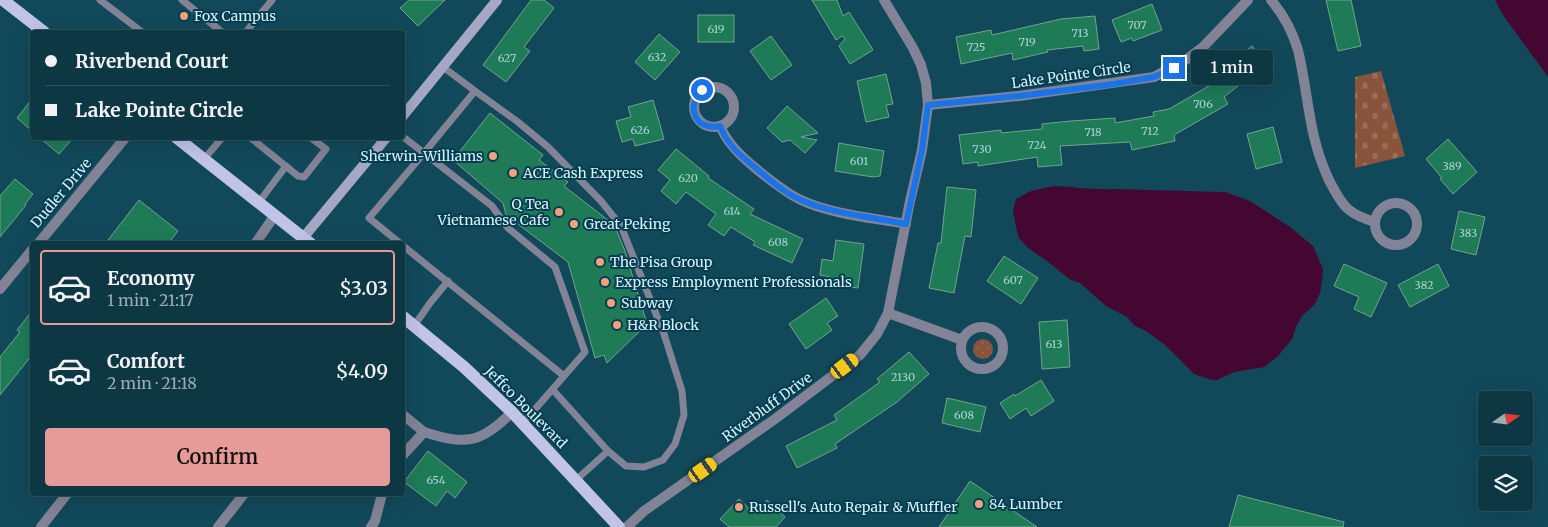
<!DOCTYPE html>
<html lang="en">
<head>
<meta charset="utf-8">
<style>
  body { margin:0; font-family:Merriweather,serif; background:#173f4b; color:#f1f3f6; height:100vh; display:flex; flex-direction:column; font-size:19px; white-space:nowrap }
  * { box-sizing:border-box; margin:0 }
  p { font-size:16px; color:#9bacb2 }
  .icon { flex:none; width:28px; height:28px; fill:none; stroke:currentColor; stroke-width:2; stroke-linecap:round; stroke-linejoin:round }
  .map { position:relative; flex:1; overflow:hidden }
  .panel { position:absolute; left:30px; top:241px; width:375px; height:255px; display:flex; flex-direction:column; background:#0e3744; border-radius:5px; box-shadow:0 5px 20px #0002,0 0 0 1px #2e515d }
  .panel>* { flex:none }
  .banner { position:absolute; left:30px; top:30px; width:375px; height:110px; border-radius:5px; box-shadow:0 5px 20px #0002,0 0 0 1px #2e515d; display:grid; align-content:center; height:110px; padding:0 15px; background:#0e3744 }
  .needle { width:32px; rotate:76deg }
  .controls { position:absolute; left:1478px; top:391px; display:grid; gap:10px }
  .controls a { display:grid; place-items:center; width:55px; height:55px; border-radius:5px; background:#0e3744; box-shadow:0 5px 20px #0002,0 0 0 1px #2e515d; font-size:25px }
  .end { position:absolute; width:22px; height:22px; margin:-11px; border:6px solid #1a73e8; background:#fff; box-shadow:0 0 0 2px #fff }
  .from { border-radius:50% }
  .bubble { position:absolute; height:35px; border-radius:5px; background:#0e3744; box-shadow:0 5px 20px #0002,0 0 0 1px #2e515d; font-size:16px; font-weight:600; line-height:35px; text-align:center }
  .car { position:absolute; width:15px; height:30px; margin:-15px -8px; border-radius:6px; box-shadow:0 0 4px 1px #0007; background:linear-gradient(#f5c518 24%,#345 0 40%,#f5c518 0 76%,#345 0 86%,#f5c518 0) }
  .banner b { display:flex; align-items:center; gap:18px; height:48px; font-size:19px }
  .banner b+b { border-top:1px solid #2e515d }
  .banner i { width:12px; height:12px; background:#f1f3f6 }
  ul { padding:9px 0 0; list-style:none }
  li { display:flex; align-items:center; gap:15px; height:75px; margin:0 10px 8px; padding:0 5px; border:2px solid transparent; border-radius:5px }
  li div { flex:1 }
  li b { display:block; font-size:19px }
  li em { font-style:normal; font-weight:600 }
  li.on { border-color:#e69b98 }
  li>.icon { width:45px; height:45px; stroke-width:1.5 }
  .primary-button { display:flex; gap:10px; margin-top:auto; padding:10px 15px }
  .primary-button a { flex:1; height:58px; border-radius:5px; background:#e69b98; color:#111; font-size:20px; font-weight:600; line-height:58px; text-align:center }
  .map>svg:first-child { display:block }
</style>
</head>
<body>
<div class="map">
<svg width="1548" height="527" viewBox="0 0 1548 527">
  <defs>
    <pattern id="grass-dots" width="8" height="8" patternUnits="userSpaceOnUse" patternTransform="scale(1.25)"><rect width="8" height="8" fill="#8a533c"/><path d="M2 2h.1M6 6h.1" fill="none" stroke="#9a6c59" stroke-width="1.8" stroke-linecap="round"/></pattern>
    <pattern id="cemetery-stones" width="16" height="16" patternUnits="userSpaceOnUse" patternTransform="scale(1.25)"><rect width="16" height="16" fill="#8a533c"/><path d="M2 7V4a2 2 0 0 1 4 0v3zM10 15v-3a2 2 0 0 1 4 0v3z" fill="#9a6c59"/></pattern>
  </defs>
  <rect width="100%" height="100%" fill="#12495a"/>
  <circle fill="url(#grass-dots)" cx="983" cy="349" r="10"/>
  <polygon fill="url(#cemetery-stones)" points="1381,71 1405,156 1355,168 1355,77"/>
  <g fill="#430731">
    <polygon points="1495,0 1548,0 1548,77 1503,15"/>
    <path d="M1054 186C1074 187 1093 190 1112 189L1225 192 1250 201 1290 227 1313 246 1323 269 1322 281 1320 293 1315 304 1302 316 1296 327 1292 339 1278 356 1264 367 1234 372 1217 380H1212L1194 374 1165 345 1146 331 1135 326 1127 317 1106 306 1080 283 1069 279 1051 264 1027 247 1019 238 1016 227 1013 211 1016 199 1031 191Z"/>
  </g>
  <g fill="#1f7a58" stroke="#73a38c">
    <polygon points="409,0 445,0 418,26 400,8"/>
    <polygon points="531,0 544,0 554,8 524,47 530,51 506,82 483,65"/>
    <polygon points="812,0 837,0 843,16 849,12 873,50 850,64 839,46 845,39 842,36 836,40"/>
    <polygon points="1326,0 1351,0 1361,46 1338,51"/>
    <polygon points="1152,4 1162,30 1133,41 1132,38 1121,42 1112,20"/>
    <rect x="698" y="15" width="36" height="27"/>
    <polygon points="1095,16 1099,49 1084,51 1083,46 1047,50 1048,52 1013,60 1012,53 961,64 956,37 991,30 992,35 1061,19"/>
    <polygon points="659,34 680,52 655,80 635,62"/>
    <polygon points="771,36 792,65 771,80 750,51"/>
    <polygon points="1252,46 1266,64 1224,97 1228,104 1174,135 1175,141 1132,150 1130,142 1060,146 1062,165 1038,167 1037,157 978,166 978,162 963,164 959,135 1001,130 1001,133 1042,129 1042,124 1071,121 1115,118 1115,123 1154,116 1153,112 1169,109 1228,75 1223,69"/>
    <polygon points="886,74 893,104 886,105 889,117 866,122 857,81"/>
    <polygon points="32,99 32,131 17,118"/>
    <polygon points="653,100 664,139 635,146 633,139 622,142 616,121 631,117 628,107"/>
    <polygon points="787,106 818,133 801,137 817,140 805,153 790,140 782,142 767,128"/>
    <polygon points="490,113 543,155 539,160 568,182 564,186 613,224 616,229 625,251 647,324 607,363 604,355 595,358 568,262 506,215 503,203 453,160"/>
    <polygon points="1273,127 1282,162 1256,169 1247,134"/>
    <polygon points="40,138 73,138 59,154"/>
    <polygon points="1448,139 1477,172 1453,194 1440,179 1442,178 1426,159"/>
    <polygon points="839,143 884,151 880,176 873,177 835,171"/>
    <polygon points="676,149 709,176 708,178 754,209 750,214 803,239 792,263 753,245 755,242 731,227 724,236 708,225 716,214 686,192 676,204 661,191 670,180 658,170"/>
    <polygon points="15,179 33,194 25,204 26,205 0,237 0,196"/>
    <polygon points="947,187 976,190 971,237 965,236 954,293 929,288 938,243 941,243"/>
    <polygon points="139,200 178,231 168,244 105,244"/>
    <polygon points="1459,211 1485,217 1476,255 1451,249"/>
    <polygon points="836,240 864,244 858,288 829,284 830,277 820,275 822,259 833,261"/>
    <polygon points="1004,256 1038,278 1021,304 987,281"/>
    <polygon points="1344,264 1387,283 1371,317 1354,309 1359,297 1334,286"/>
    <polygon points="1438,264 1449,286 1410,307 1398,285"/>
    <polygon points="826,298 838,316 827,323 832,330 806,349 789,324"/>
    <polygon points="32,311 32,355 0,395 0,357 20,332 17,330"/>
    <polygon points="1067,320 1070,367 1042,369 1039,322"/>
    <polygon points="909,352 929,374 897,402 835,444 837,448 797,468 786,446 837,420 834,415 880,382 877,379"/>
    <polygon points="1041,380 1054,401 1031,416 1026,408 1010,419 1000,403 1014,394 1015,396"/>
    <polygon points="947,398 986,407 980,432 942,423"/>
    <polygon points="428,451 467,482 455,498 447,491 436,506 404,482"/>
    <polygon points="970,481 1037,527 939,527"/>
    <polygon points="1238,495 1344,522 1343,527 1229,527"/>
    <polygon points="739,499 755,514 767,500 785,517 776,527 729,527 720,519"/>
  </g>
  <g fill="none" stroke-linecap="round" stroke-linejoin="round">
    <g stroke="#828396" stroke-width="7">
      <polyline points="100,0 142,32"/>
      <polyline points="182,0 222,32"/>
      <polyline points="246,32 272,0"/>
      <polyline points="443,67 475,91 424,153 492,206 508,228 555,267 585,352 523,423"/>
      <polyline points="475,91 518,122 548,147 601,201 621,226 664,334 682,391 684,415 675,444 663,460 644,467 626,466 608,451 553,390"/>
      <polyline points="251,138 298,176 304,177 326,149 311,138"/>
      <polyline points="204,159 222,138"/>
      <polyline points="259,202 286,166"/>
      <polyline points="401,244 369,218 424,153 402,136"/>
      <polyline points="402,245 564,376"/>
      <polyline points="414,326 430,303 448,281"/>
      <polyline points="576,480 608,451"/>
    </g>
    <g stroke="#828396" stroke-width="10">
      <path d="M1271 0C1283 14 1293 33 1298 50 1309 96 1308 136 1329 180 1334 190 1340 202 1348 209 1356 216 1365 219 1375 222"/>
      <circle cx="714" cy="107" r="20"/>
      <polyline points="928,105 1019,96 1154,77 1187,59 1203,47 1248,0"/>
      <path d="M720 126C728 144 740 155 754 167 769 179 784 192 801 200 830 214 874 218 906 224"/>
      <circle cx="1396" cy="224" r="21"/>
      <polyline points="38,244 125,138"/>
      <polyline points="255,244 275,215"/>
      <polyline points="0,289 32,250"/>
      <polyline points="888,313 962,340"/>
      <circle cx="982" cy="348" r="21"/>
      <polyline points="402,414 424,432"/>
      <path d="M402 456 424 432C465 445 481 444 512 412"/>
      <polyline points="41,527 67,494"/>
      <polyline points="218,527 244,494"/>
      <polyline points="371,527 375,521 382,494"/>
      <polyline points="627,527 644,511 775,419 860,355 877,334 888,313 910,201 922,150 928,105 926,83 921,65 913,48 884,0"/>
    </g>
    <g stroke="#a6a7c5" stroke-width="10">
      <polyline points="402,117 497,0"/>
      <polyline points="303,238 386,138"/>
    </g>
    <g stroke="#c1c3e9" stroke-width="12">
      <polyline points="3,0 44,32"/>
      <polyline points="177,138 311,244"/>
      <polyline points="402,316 464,367 512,412 619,527"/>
    </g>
  </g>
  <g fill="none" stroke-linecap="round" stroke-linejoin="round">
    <path stroke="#1a73e8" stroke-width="6" d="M702 90C685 108 696 131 720 126 728 146 742 157 757 169 771 181 785 193 801 200 832 214 873 217 906 224L922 150 928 105 1019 96 1114 84 1154 77 1174 68"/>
  </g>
  <g fill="#f2a07f" stroke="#023e4f" stroke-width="2">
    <circle cx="184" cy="16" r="5"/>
    <circle cx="493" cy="156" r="5"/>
    <circle cx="513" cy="173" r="5"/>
    <circle cx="559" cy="212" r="5"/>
    <circle cx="574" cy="224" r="5"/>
    <circle cx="600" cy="262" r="5"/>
    <circle cx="605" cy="282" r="5"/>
    <circle cx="611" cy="303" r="5"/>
    <circle cx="617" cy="325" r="5"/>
    <circle cx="979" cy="504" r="5"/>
    <circle cx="739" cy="507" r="5"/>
  </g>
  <g text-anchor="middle" stroke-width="4" stroke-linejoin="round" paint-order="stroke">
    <g font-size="11" fill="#aad4d4">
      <text x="1137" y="29">707</text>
      <text x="716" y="33">619</text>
      <text x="1080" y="37">713</text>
      <text x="1027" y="46">719</text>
      <text x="976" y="51">725</text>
      <text x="657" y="61">632</text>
      <text x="507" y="62">627</text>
      <text x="1203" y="108">706</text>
      <text x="640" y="134">626</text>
      <text x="1150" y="135">712</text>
      <text x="1093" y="136">718</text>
      <text x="1037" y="149">724</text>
      <text x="982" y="153">730</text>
      <text x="859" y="165">601</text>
      <text x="1452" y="170">389</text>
      <text x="688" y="182">620</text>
      <text x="732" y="215">614</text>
      <text x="1468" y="237">383</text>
      <text x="778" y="246">608</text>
      <text x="1013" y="284">607</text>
      <text x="1424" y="289">382</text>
      <text x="1054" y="348">613</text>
      <text x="903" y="381">2130</text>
      <text x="964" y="419">608</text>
      <text x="436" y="484">654</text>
    </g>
    <g font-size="14" fill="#d8f2fd" stroke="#023e4f" text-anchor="start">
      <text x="194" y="21">Fox Campus</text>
      <text x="483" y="161" text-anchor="end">Sherwin-Williams</text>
      <text x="523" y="178">ACE Cash Express</text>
      <text x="549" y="209" text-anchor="end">Q Tea<tspan x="549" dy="16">Vietnamese Cafe</tspan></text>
      <text x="584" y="229">Great Peking</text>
      <text x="610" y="267">The Pisa Group</text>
      <text x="615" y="287">Express Employment Professionals</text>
      <text x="621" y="308">Subway</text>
      <text x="627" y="330">H&amp;R Block</text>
      <text x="989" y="509">84 Lumber</text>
      <text x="749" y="512">Russell's Auto Repair &amp; Muffler</text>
    </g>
    <g font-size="14" fill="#d8f2fd" stroke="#023e4f">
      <text transform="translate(1071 75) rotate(-8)" y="5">Lake Pointe Circle</text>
      <text transform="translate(61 193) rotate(-50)" y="5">Dudler Drive</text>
      <text transform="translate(526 407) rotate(45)" y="5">Jeffco Boulevard</text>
      <text transform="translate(767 407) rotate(-36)" y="5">Riverbluff Drive</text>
    </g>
  </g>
</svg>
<div class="controls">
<a><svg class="needle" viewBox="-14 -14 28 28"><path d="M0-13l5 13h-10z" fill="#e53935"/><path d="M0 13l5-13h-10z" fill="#9bacb2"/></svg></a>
<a><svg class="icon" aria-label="layers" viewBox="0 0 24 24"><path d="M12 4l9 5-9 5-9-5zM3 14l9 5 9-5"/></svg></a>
</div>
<i class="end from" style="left:702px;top:90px"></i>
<i class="end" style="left:1174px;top:68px"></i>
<div class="bubble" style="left:1191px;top:50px;width:82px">1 min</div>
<i class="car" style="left:845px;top:366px;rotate:53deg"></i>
<i class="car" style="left:703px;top:470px;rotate:55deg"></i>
<div class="banner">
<b><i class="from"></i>Riverbend Court</b>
<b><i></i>Lake Pointe Circle</b>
</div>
<section class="panel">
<ul>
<li class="on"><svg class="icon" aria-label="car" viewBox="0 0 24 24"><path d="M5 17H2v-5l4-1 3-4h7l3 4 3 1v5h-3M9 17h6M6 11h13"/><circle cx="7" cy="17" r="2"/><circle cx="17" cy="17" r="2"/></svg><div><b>Economy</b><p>1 min · 21:17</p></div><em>$3.03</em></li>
<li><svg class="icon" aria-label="car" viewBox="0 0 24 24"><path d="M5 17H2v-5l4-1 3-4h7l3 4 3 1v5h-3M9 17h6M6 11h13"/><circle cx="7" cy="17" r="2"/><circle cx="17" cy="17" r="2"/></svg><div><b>Comfort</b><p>2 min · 21:18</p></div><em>$4.09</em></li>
</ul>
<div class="primary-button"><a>Confirm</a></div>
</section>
</div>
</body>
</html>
